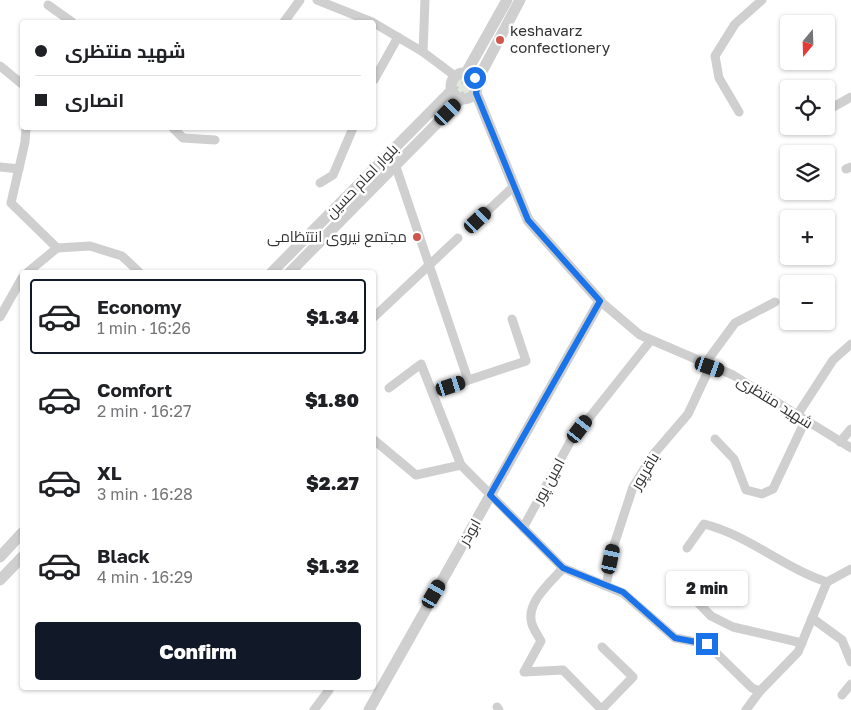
<!DOCTYPE html>
<html lang="en">
<head>
<meta charset="utf-8">
<style>
  body { margin:0; font-family:"Golos Text",Cairo,sans-serif; background:#f6f6f6; color:#202124; height:100vh; display:flex; flex-direction:column; font-size:19px; white-space:nowrap }
  * { box-sizing:border-box; margin:0 }
  p { font-size:16px; color:#757577 }
  .icon { flex:none; width:28px; height:28px; fill:none; stroke:currentColor; stroke-width:2; stroke-linecap:round; stroke-linejoin:round }
  .map { position:relative; flex:1; overflow:hidden }
  .drawer { position:absolute; left:20px; top:270px; width:356px; height:420px; display:flex; flex-direction:column; background:#fff; border-radius:5px; box-shadow:0 1px 4px #0004 }
  .drawer>* { flex:none }
  .hud { position:absolute; left:20px; top:20px; width:356px; height:110px; border-radius:5px; box-shadow:0 1px 4px #0004; display:grid; align-content:center; height:110px; padding:0 15px; background:#fff }
  .needle { width:32px; rotate:199deg }
  .tools { position:absolute; left:780px; top:15px; display:grid; gap:10px }
  .tools a { display:grid; place-items:center; width:55px; height:55px; border-radius:5px; background:#fff; box-shadow:0 1px 4px #0004; font-size:25px }
  .end { position:absolute; width:22px; height:22px; margin:-11px; border:6px solid #1a73e8; background:#fff; box-shadow:0 0 0 2px #fff }
  .from { border-radius:50% }
  .bubble { position:absolute; height:35px; border-radius:5px; background:#fff; box-shadow:0 1px 4px #0004; font-size:16px; font-weight:800; line-height:35px; text-align:center }
  .car { position:absolute; width:15px; height:30px; margin:-15px -8px; border-radius:6px; box-shadow:0 0 4px 1px #0007; background:linear-gradient(#222 24%,#8ab4d8 0 40%,#222 0 76%,#8ab4d8 0 86%,#222 0) }
  .hud b { display:flex; align-items:center; gap:18px; height:48px; font-size:19px }
  .hud b+b { border-top:1px solid #e0e0e0 }
  .hud i { width:12px; height:12px; background:#202124 }
  ul { padding:9px 0 0; list-style:none }
  li { display:flex; align-items:center; gap:15px; height:75px; margin:0 10px 8px; padding:0 5px; border:2px solid transparent; border-radius:5px }
  li div { flex:1 }
  li b { display:block; font-size:19px }
  li em { font-style:normal; font-weight:800 }
  li.current { border-color:#111827 }
  li>.icon { width:45px; height:45px; stroke-width:1.5 }
  .button { display:flex; gap:10px; margin-top:auto; padding:10px 15px }
  .button a { flex:1; height:58px; border-radius:5px; background:#111827; color:#fff; font-size:20px; font-weight:800; line-height:58px; text-align:center }
  .map>svg:first-child { display:block }
</style>
</head>
<body>
<div class="map">
<svg width="851" height="710" viewBox="0 0 851 710">
  <defs>
    <pattern id="grass-dots" width="8" height="8" patternUnits="userSpaceOnUse" patternTransform="scale(1.25)"><rect width="8" height="8" fill="#e1e8dd"/><path d="M2 2h.1M6 6h.1" fill="none" stroke="#c2c7be" stroke-width="1.8" stroke-linecap="round"/></pattern>
  </defs>
  <rect width="100%" height="100%" fill="#fff"/>
  <circle fill="url(#grass-dots)" cx="464" cy="86" r="11"/>
  <g fill="none" stroke-linecap="round" stroke-linejoin="round">
    <g stroke="#cfcfcf" stroke-width="9">
      <polyline points="317,0 372,22"/>
      <polyline points="48,5 72,22"/>
      <polyline points="284,22 300,0"/>
      <polyline points="374,23 423,52 455,76"/>
      <polyline points="423,52 425,0"/>
      <polyline points="0,66 22,84"/>
      <polyline points="374,80 398,37"/>
      <polyline points="826,111 851,97"/>
      <polyline points="739,112 719,78 715,56 735,24 762,0"/>
      <polyline points="26,128 25,142 11,203 57,248 90,246 122,256 139,272"/>
      <polyline points="173,128 183,138 215,140"/>
      <polyline points="395,164 468,380"/>
      <polyline points="0,167 19,169"/>
      <polyline points="846,169 851,167"/>
      <polyline points="320,183 333,175 353,128"/>
      <polyline points="478,220 513,187"/>
      <polyline points="28,272 57,248"/>
      <polyline points="600,301 640,335 733,375 851,448"/>
      <polyline points="0,317 22,278"/>
      <polyline points="374,317 458,238"/>
      <polyline points="704,365 735,323 775,302"/>
      <polyline points="389,388 421,364 461,465 563,568 623,593 675,638 707,644 752,688 760,691"/>
      <polyline points="433,392 526,361 512,319"/>
      <polyline points="796,417 833,360 851,344"/>
      <polyline points="715,439 734,459 746,490 762,494 773,489 805,421"/>
      <polyline points="374,440 416,475 461,465"/>
      <polyline points="840,442 851,429"/>
      <polyline points="523,528 570,442 651,340"/>
      <path d="M687 548 704 524C748 535 784 568 827 582"/>
      <path d="M563 568C551 582 525 603 532 624 534 630 538 636 541 641L524 672 563 670 602 710"/>
      <polyline points="681,585 711,616 733,627 802,643"/>
      <polyline points="606,586 614,545 633,487 652,456 688,414 710,367"/>
      <polyline points="812,618 842,640 851,662"/>
      <polyline points="842,695 851,684"/>
      <polyline points="497,707 499,710"/>
      <polyline points="314,710 329,690"/>
      <polyline points="601,710 633,677 602,647"/>
      <polyline points="746,710 760,691 798,652 827,582 851,569"/>
    </g>
    <g stroke="#cfcfcf" stroke-width="11">
      <circle cx="464" cy="86" r="13"/>
      <polyline points="466,73 507,0"/>
      <polyline points="477,81 520,0"/>
      <polyline points="272,272 452,90"/>
      <polyline points="290,272 461,99"/>
      <polyline points="0,557 22,533"/>
      <polyline points="0,580 22,557"/>
      <polyline points="369,710 600,301 528,220 476,93"/>
    </g>
  </g>
  <g fill="none" stroke-linecap="round" stroke-linejoin="round">
    <polyline stroke="#1a73e8" stroke-width="6" points="475,78 478,85 476,93 528,220 600,301 490,495 563,568 623,592 675,638 707,644"/>
  </g>
  <g fill="#d1554d" stroke="#fff" stroke-width="2">
    <circle cx="500" cy="40" r="5"/>
    <circle cx="417" cy="237" r="5"/>
  </g>
  <g text-anchor="middle" stroke-width="5" stroke-linejoin="round" paint-order="stroke">
    <g font-size="15" fill="#323232" stroke="#fff" text-anchor="start">
      <text x="510" y="36">keshavarz<tspan x="510" dy="17">confectionery</tspan></text>
      <text x="407" y="242" text-anchor="end">مجتمع نیروی انتتظامی</text>
    </g>
    <g font-size="15" fill="#323232" stroke="#fff">
      <text transform="translate(362 181) rotate(-46)" y="5">بلوار امام حسین</text>
      <text transform="translate(775 402) rotate(32)" y="5">شهید منتظری</text>
      <text transform="translate(645 471) rotate(-59)" y="5">باقرپور</text>
      <text transform="translate(549 481) rotate(-61)" y="5">امین پور</text>
      <text transform="translate(470 532) rotate(-60)" y="5">ابوذر</text>
    </g>
  </g>
</svg>
<div class="tools">
<a><svg class="needle" viewBox="-14 -14 28 28"><path d="M0-13l5 13h-10z" fill="#e53935"/><path d="M0 13l5-13h-10z" fill="#757577"/></svg></a>
<a><svg class="icon" aria-label="locate" viewBox="0 0 24 24"><circle cx="12" cy="12" r="6"/><path d="M12 2v4M12 18v4M2 12h4M18 12h4"/></svg></a>
<a><svg class="icon" aria-label="layers" viewBox="0 0 24 24"><path d="M12 4l9 5-9 5-9-5zM3 14l9 5 9-5"/></svg></a>
<a>+</a>
<a>−</a>
</div>
<i class="end from" style="left:475px;top:78px"></i>
<i class="end" style="left:707px;top:644px"></i>
<div class="bubble" style="left:666px;top:571px;width:82px">2 min</div>
<i class="car" style="left:448px;top:112px;rotate:45deg"></i>
<i class="car" style="left:478px;top:220px;rotate:47deg"></i>
<i class="car" style="left:710px;top:367px;rotate:109deg"></i>
<i class="car" style="left:451px;top:386px;rotate:72deg"></i>
<i class="car" style="left:580px;top:429px;rotate:37deg"></i>
<i class="car" style="left:611px;top:559px;rotate:12deg"></i>
<i class="car" style="left:434px;top:594px;rotate:30deg"></i>
<div class="hud">
<b><i class="from"></i>شهید منتظری</b>
<b><i></i>انصاری</b>
</div>
<section class="drawer">
<ul>
<li class="current"><svg class="icon" aria-label="car" viewBox="0 0 24 24"><path d="M5 17H2v-5l4-1 3-4h7l3 4 3 1v5h-3M9 17h6M6 11h13"/><circle cx="7" cy="17" r="2"/><circle cx="17" cy="17" r="2"/></svg><div><b>Economy</b><p>1 min · 16:26</p></div><em>$1.34</em></li>
<li><svg class="icon" aria-label="car" viewBox="0 0 24 24"><path d="M5 17H2v-5l4-1 3-4h7l3 4 3 1v5h-3M9 17h6M6 11h13"/><circle cx="7" cy="17" r="2"/><circle cx="17" cy="17" r="2"/></svg><div><b>Comfort</b><p>2 min · 16:27</p></div><em>$1.80</em></li>
<li><svg class="icon" aria-label="car" viewBox="0 0 24 24"><path d="M5 17H2v-5l4-1 3-4h7l3 4 3 1v5h-3M9 17h6M6 11h13"/><circle cx="7" cy="17" r="2"/><circle cx="17" cy="17" r="2"/></svg><div><b>XL</b><p>3 min · 16:28</p></div><em>$2.27</em></li>
<li><svg class="icon" aria-label="car" viewBox="0 0 24 24"><path d="M5 17H2v-5l4-1 3-4h7l3 4 3 1v5h-3M9 17h6M6 11h13"/><circle cx="7" cy="17" r="2"/><circle cx="17" cy="17" r="2"/></svg><div><b>Black</b><p>4 min · 16:29</p></div><em>$1.32</em></li>
</ul>
<div class="button"><a>Confirm</a></div>
</section>
</div>
</body>
</html>
